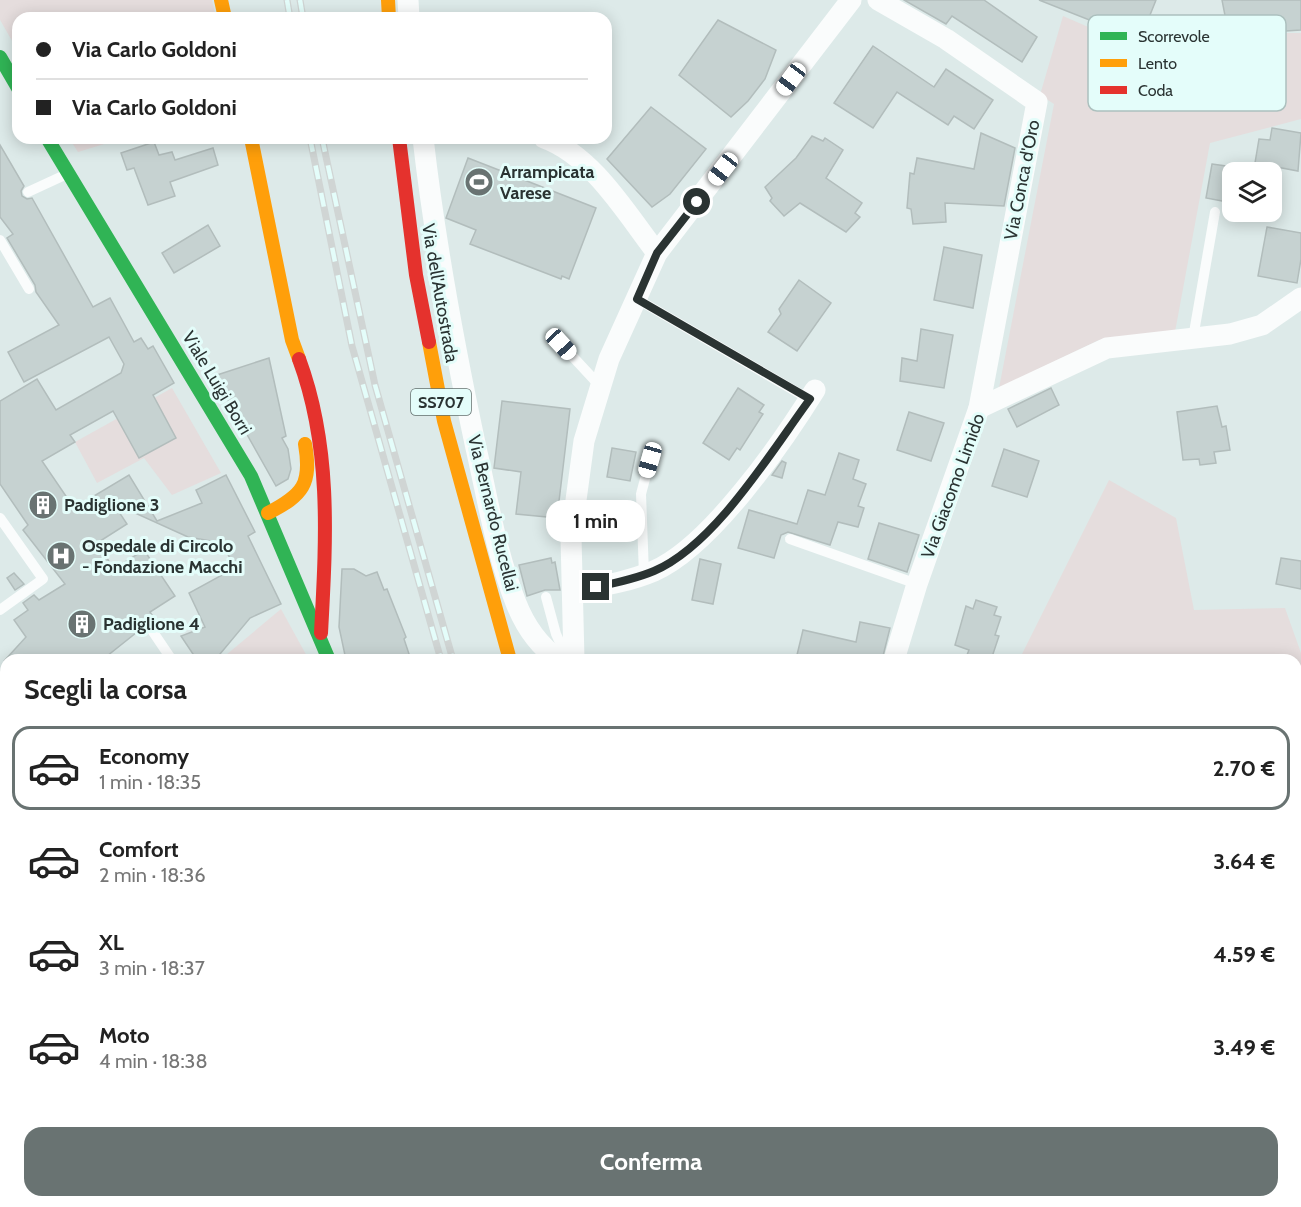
<!DOCTYPE html>
<html lang="it">
<head>
<meta charset="utf-8">
<style>
  body { margin:0; font-family:Cabin,sans-serif; background:#f6f6f6; color:#222; height:100vh; display:flex; flex-direction:column; font-size:22px; white-space:nowrap }
  * { box-sizing:border-box; margin:0 }
  p { font-size:20px; color:#767676 }
  .icon { flex:none; width:33px; height:33px; fill:none; stroke:currentColor; stroke-width:2; stroke-linecap:round; stroke-linejoin:round }
  .map { position:relative; flex:1; overflow:hidden }
  .drawer { position:absolute; left:0px; top:654px; width:1302px; height:554px; display:flex; flex-direction:column; background:#fff; border-radius:18px 18px 0 0; box-shadow:0 3px 15px #0003 }
  .drawer>* { flex:none }
  .guide { position:absolute; left:12px; top:12px; width:600px; height:132px; border-radius:18px; box-shadow:0 3px 15px #0003; display:grid; align-content:center; height:132px; padding:0 24px; background:#fff }
  .controls { position:absolute; left:1222px; top:162px; display:grid; gap:12px }
  .controls a { display:grid; place-items:center; width:60px; height:60px; border-radius:12px; background:#fff; box-shadow:0 3px 15px #0003; font-size:30px }
  .end { position:absolute; width:27px; height:27px; margin:-14px; border:8px solid #2a3332; background:#fff; box-shadow:0 0 0 3px #fff }
  .from { border-radius:50% }
  .bubble { position:absolute; height:42px; border-radius:18px; background:#fff; box-shadow:0 3px 15px #0003; font-size:20px; font-weight:700; line-height:42px; text-align:center }
  .car { position:absolute; width:18px; height:36px; margin:-18px -9px; border-radius:8px; box-shadow:0 0 4px 2px #0007; background:linear-gradient(#fff 24%,#345 0 40%,#fff 0 76%,#345 0 86%,#fff 0) }
  .guide b { display:flex; align-items:center; gap:21px; height:57px; font-size:22px }
  .guide b+b { border-top:2px solid #e0e0e0 }
  .guide i { width:15px; height:15px; background:#222 }
  ul { padding:0; list-style:none }
  li { display:flex; align-items:center; gap:18px; height:84px; margin:0 12px 9px; padding:0 12px; border:3px solid transparent; border-radius:18px }
  li div { flex:1 }
  li b { display:block; font-size:22px }
  li em { font-style:normal; font-weight:700 }
  li.selected { border-color:#697372 }
  li>.icon { width:54px; height:54px; stroke-width:1.5 }
  h2 { padding:0 24px; font-size:27px; line-height:72px }
  .primary-button { display:flex; gap:12px; margin-top:auto; padding:12px 24px }
  .primary-button a { flex:1; height:69px; border-radius:18px; background:#697372; color:#fff; font-size:24px; font-weight:700; line-height:69px; text-align:center }
  .map>svg:first-child { display:block }
</style>
</head>
<body>
<div class="map">
<svg width="1301" height="1207" viewBox="0 0 1301 1207">
  <rect width="100%" height="100%" fill="#ddeae9"/>
  <g fill="#e5dddd">
    <polygon points="0,0 212,0 216,18 18,18 18,51 0,20"/>
    <polygon points="1063,16 1148,53 1256,33 1301,33 1301,119 1210,143 1175,332 1099,340 999,388 1054,104 1040,95"/>
    <polygon points="69,138 124,138 78,152"/>
    <polygon points="172,388 221,473 172,495 144,458 97,483 75,442"/>
    <polygon points="1109,480 1176,518 1194,610 1285,608 1301,653 1301,1207 1139,1207 1137,1202 1296,1202 1296,660 1019,660"/>
    <polygon points="281,609 309,660 220,660"/>
  </g>
  <g fill="#c6d2d1" stroke="#b2bdbc" stroke-width="1.5">
    <polygon points="904,0 984,0 1037,37 1022,62 952,16 946,24"/>
    <polygon points="1039,0 1156,0 1140,40"/>
    <polygon points="1222,0 1301,0 1301,30 1252,33 1228,31"/>
    <polygon points="718,20 776,50 765,79 748,101 731,117 679,75"/>
    <polygon points="873,46 934,87 946,69 993,100 974,129 954,116 948,125 897,92 873,128 834,103"/>
    <polygon points="651,107 706,149 670,194 652,207 607,159"/>
    <polygon points="1272,128 1301,133 1298,171 1255,163 1259,139 1270,140"/>
    <polygon points="981,133 1015,148 1004,206 945,203 946,222 913,224 911,209 907,208 910,173 914,174 917,158 974,169"/>
    <polygon points="812,136 823,141 825,138 843,150 826,178 862,203 855,213 860,217 846,232 800,203 784,216 770,201 772,198 765,187 796,158"/>
    <polygon points="154,142 159,155 172,152 175,160 213,148 218,165 170,182 175,196 148,205 134,168 127,170 121,153"/>
    <polygon points="0,145 24,186 21,191 22,196 27,199 32,198 93,307 110,298 134,342 141,338 148,349 153,346 174,383 153,395 176,438 139,458 113,411 70,435 75,442 42,461 74,508 129,475 157,521 202,503 196,490 226,475 255,532 248,536 281,604 250,618 215,660 197,660 181,636 205,627 189,593 235,568 222,543 188,537 113,503 127,524 97,543 114,569 144,550 175,596 150,612 154,618 144,620 142,628 102,660 5,660 26,637 14,620 28,610 23,603 34,595 39,600 65,584 23,530 28,525 0,484 0,401 37,379 56,410 121,373 124,364 109,337 24,382 8,352 59,325 36,292 35,285 7,238 13,234 0,217"/>
    <polygon points="468,158 596,208 569,279 562,276 561,279 470,244 476,230 446,218"/>
    <polygon points="1212,164 1233,167 1233,203 1206,198"/>
    <polygon points="208,225 220,246 174,273 162,253"/>
    <polygon points="1267,227 1301,233 1301,259 1297,283 1258,276"/>
    <polygon points="944,247 982,255 973,308 934,300"/>
    <polygon points="799,280 831,303 797,351 768,332 781,314 779,309"/>
    <polygon points="921,329 953,335 944,388 900,381 902,358 917,361"/>
    <polygon points="269,358 286,436 282,438 288,449 291,469 288,479 276,486 214,376"/>
    <polygon points="738,388 764,405 759,412 763,414 740,450 737,448 729,460 703,443"/>
    <polygon points="1051,388 1059,405 1017,427 1008,409"/>
    <polygon points="502,401 570,409 557,518 516,514 521,472 494,468"/>
    <polygon points="1217,406 1222,427 1226,426 1230,450 1214,452 1216,463 1200,465 1199,459 1183,460 1177,412"/>
    <polygon points="909,412 944,423 931,461 897,450"/>
    <polygon points="612,448 636,452 630,481 607,477"/>
    <polygon points="1004,449 1039,461 1027,497 992,486"/>
    <polygon points="839,453 859,460 853,479 866,484 858,506 864,508 858,527 838,522 830,545 788,532 781,535 774,558 738,548 749,510 797,524 808,490 825,495"/>
    <polygon points="782,461 786,463 782,478 772,475"/>
    <polygon points="879,523 919,535 907,572 868,559"/>
    <polygon points="551,558 552,563 555,562 560,590 545,590 527,596 519,565"/>
    <polygon points="1281,558 1301,561 1301,589 1276,584"/>
    <polygon points="700,559 721,564 713,604 692,600"/>
    <polygon points="342,569 354,569 366,576 377,572 384,590 387,589 406,637 404,639 411,660 346,660 339,627"/>
    <polygon points="14,573 24,584 15,590 7,578"/>
    <polygon points="976,600 997,607 994,615 1001,617 995,635 999,636 991,660 967,655 969,650 955,645 966,606 973,609"/>
    <polygon points="860,622 890,628 882,660 820,660 797,655 803,630 856,642"/>
  </g>
  <g fill="none" stroke-linecap="round" stroke-linejoin="round">
    <g stroke="#fafcfc" stroke-width="10">
      <polyline points="28,192 67,174"/>
      <polyline points="0,240 29,289"/>
      <polyline points="637,299 809,399"/>
      <polyline points="1193,338 1215,212"/>
      <polyline points="561,344 600,386"/>
      <polyline points="0,518 43,579 0,610"/>
      <polyline points="790,539 917,584"/>
      <polyline points="644,574 641,494 650,460"/>
      <polyline points="546,597 556,634 568,660"/>
      <polyline points="149,626 172,660"/>
      <polyline points="0,852 6,846"/>
      <polyline points="1204,1202 1205,1207"/>
      <polyline points="417,1207 419,1202"/>
    </g>
    <g stroke="#fafcfc" stroke-width="21">
      <polyline points="408,0 409,18"/>
      <polyline points="878,0 946,39 1037,102 979,408 917,584 894,660"/>
      <path d="M423 138C435 243 454 345 476 448 488 500 496 553 516 603 525 626 539 646 559 660"/>
      <path d="M544 138C593 156 626 213 657 253"/>
      <polyline points="979,408 1107,348 1230,334 1262,325 1301,298"/>
      <path d="M574 591C601 586 628 582 654 571 711 546 782 443 815 390"/>
      <polyline points="574,660 571,537 584,441 609,359 657,253 851,0"/>
      <polyline points="0,984 6,975"/>
      <polyline points="0,1028 6,1031"/>
      <polyline points="372,1202 384,1207"/>
      <polyline points="708,1202 710,1207"/>
      <polyline points="922,1202 924,1207"/>
    </g>
    <g stroke="#30b455" stroke-width="14">
      <polyline points="0,57 18,88"/>
      <polyline points="47,138 251,476 329,660"/>
    </g>
    <g stroke="#ff9f0a" stroke-width="14">
      <polyline points="221,0 225,18"/>
      <polyline points="388,0 389,18"/>
      <polyline points="251,138 292,340 299,359"/>
      <polyline points="429,342 444,421 510,660"/>
      <path d="M268 513C303 495 312 484 305 444"/>
      <polyline points="559,1202 561,1207"/>
    </g>
    <g stroke="#e5322d" stroke-width="14">
      <polyline points="399,138 416,275 429,342"/>
      <path d="M299 359C332 448 326 540 321 633"/>
      <polyline points="685,1202 687,1207"/>
    </g>
    <g stroke="#d0d5d4" stroke-width="7">
      <g id="rail">
        <polyline points="287,0 290,18"/>
        <polyline points="300,0 303,18"/>
        <polyline points="310,138 352,346 441,660"/>
        <polyline points="322,138 375,385 453,660"/>
        <polyline points="623,1202 625,1207"/>
        <polyline points="635,1202 637,1207"/>
      </g>
    </g>
    <use href="#rail" stroke="#e4fdfa" stroke-width="4.5" stroke-dasharray="14" stroke-linecap="butt"/>
  </g>
  <g fill="none" stroke-linecap="round" stroke-linejoin="round">
    <path stroke="#2a3332" stroke-width="8" d="M596 587C616 583 635 579 654 571 715 545 771 452 810 399L637 299 657 253 697 202"/>
  </g>
  <defs>
    <g id="stadium-disc" transform="scale(1.5)"><circle r="9.5" fill="#697372" stroke="#e4fdfa"/><path d="M0-5a6.5 5 0 1 0 0 10a6.5 5 0 1 0 0-10ZM-3.5-1.8h7v3.6h-7Z" fill="#fff"/></g>
    <g id="building-disc" transform="scale(1.5)"><circle r="9.5" fill="#697372" stroke="#e4fdfa"/><path d="M-4-6H4V6H1V3H-1V6H-4ZM-2.5-4.3h1.7v1.8h-1.7ZM.8-4.3h1.7v1.8H.8ZM-2.5-1h1.7V.8h-1.7ZM.8-1h1.7V.8H.8Z" fill="#fff"/></g>
    <g id="hospital-disc" transform="scale(1.5)"><circle r="9.5" fill="#697372" stroke="#e4fdfa"/><path d="M-5-5h3v3.5h4V-5h3V5h-3V1.5h-4V5h-3Z" fill="#fff"/></g>
  </defs>
  <g fill-rule="evenodd">
    <use href="#stadium-disc" x="479" y="182"/>
    <use href="#building-disc" x="43" y="505"/>
    <use href="#hospital-disc" x="61" y="556"/>
    <use href="#building-disc" x="82" y="624"/>
  </g>
  <g text-anchor="middle" stroke-width="6" stroke-linejoin="round" paint-order="stroke">
    <rect fill="#e4fdfa" stroke="#62706e" stroke-width="1.5" x="411" y="389" width="60" height="26" rx="4.5"/>
    <g font-size="16" font-weight="bold" fill="#2a3332">
      <text x="441" y="408">SS707</text>
    </g>
    <g font-size="18" font-weight="bold" fill="#2a3332" stroke="#e4fdfa" text-anchor="start">
      <text x="500" y="178">Arrampicata<tspan x="500" dy="21">Varese</tspan></text>
      <text x="64" y="511">Padiglione 3</text>
      <text x="82" y="552">Ospedale di Circolo<tspan x="82" dy="21">- Fondazione Macchi</tspan></text>
      <text x="103" y="630">Padiglione 4</text>
    </g>
    <g font-size="18" fill="#2a3332" stroke="#e4fdfa">
      <text transform="translate(1022 180) rotate(-79)" y="6">Via Conca d'Oro</text>
      <text transform="translate(440 293) rotate(80)" y="6">Via dell'Autostrada</text>
      <text transform="translate(217 383) rotate(59)" y="6">Viale Luigi Borri</text>
      <text transform="translate(953 486) rotate(-70)" y="6">Via Giacomo Limido</text>
      <text transform="translate(493 513) rotate(76)" y="6">Via Bernardo Rucellai</text>
    </g>
  </g>
  <rect x="1088" y="15" width="198" height="96" rx="9" fill="#e4fdfa" stroke="#acc0be" stroke-width="1.5"/>
  <rect x="1100" y="32" width="27" height="8" fill="#30b455"/>
  <rect x="1100" y="59" width="27" height="8" fill="#ff9f0a"/>
  <rect x="1100" y="86" width="27" height="8" fill="#e5322d"/>
  <g font-size="16" fill="#2a3332">
    <text x="1138" y="42">Scorrevole</text>
    <text x="1138" y="69">Lento</text>
    <text x="1138" y="96">Coda</text>
  </g>
</svg>
<div class="controls">
<a><svg class="icon" aria-label="layers" viewBox="0 0 24 24"><path d="M12 4l9 5-9 5-9-5zM3 14l9 5 9-5"/></svg></a>
</div>
<i class="end from" style="left:697px;top:202px"></i>
<i class="end" style="left:596px;top:587px"></i>
<div class="bubble" style="left:546px;top:500px;width:99px">1 min</div>
<i class="car" style="left:791px;top:79px;rotate:217deg"></i>
<i class="car" style="left:723px;top:169px;rotate:218deg"></i>
<i class="car" style="left:561px;top:344px;rotate:137deg"></i>
<i class="car" style="left:650px;top:460px;rotate:196deg"></i>
<div class="guide">
<b><i class="from"></i>Via Carlo Goldoni</b>
<b><i></i>Via Carlo Goldoni</b>
</div>
<section class="drawer">
<h2>Scegli la corsa</h2>
<ul>
<li class="selected"><svg class="icon" aria-label="car" viewBox="0 0 24 24"><path d="M5 17H2v-5l4-1 3-4h7l3 4 3 1v5h-3M9 17h6M6 11h13"/><circle cx="7" cy="17" r="2"/><circle cx="17" cy="17" r="2"/></svg><div><b>Economy</b><p>1 min · 18:35</p></div><em>2.70 €</em></li>
<li><svg class="icon" aria-label="car" viewBox="0 0 24 24"><path d="M5 17H2v-5l4-1 3-4h7l3 4 3 1v5h-3M9 17h6M6 11h13"/><circle cx="7" cy="17" r="2"/><circle cx="17" cy="17" r="2"/></svg><div><b>Comfort</b><p>2 min · 18:36</p></div><em>3.64 €</em></li>
<li><svg class="icon" aria-label="car" viewBox="0 0 24 24"><path d="M5 17H2v-5l4-1 3-4h7l3 4 3 1v5h-3M9 17h6M6 11h13"/><circle cx="7" cy="17" r="2"/><circle cx="17" cy="17" r="2"/></svg><div><b>XL</b><p>3 min · 18:37</p></div><em>4.59 €</em></li>
<li><svg class="icon" aria-label="car" viewBox="0 0 24 24"><path d="M5 17H2v-5l4-1 3-4h7l3 4 3 1v5h-3M9 17h6M6 11h13"/><circle cx="7" cy="17" r="2"/><circle cx="17" cy="17" r="2"/></svg><div><b>Moto</b><p>4 min · 18:38</p></div><em>3.49 €</em></li>
</ul>
<div class="primary-button"><a>Conferma</a></div>
</section>
</div>
</body>
</html>
